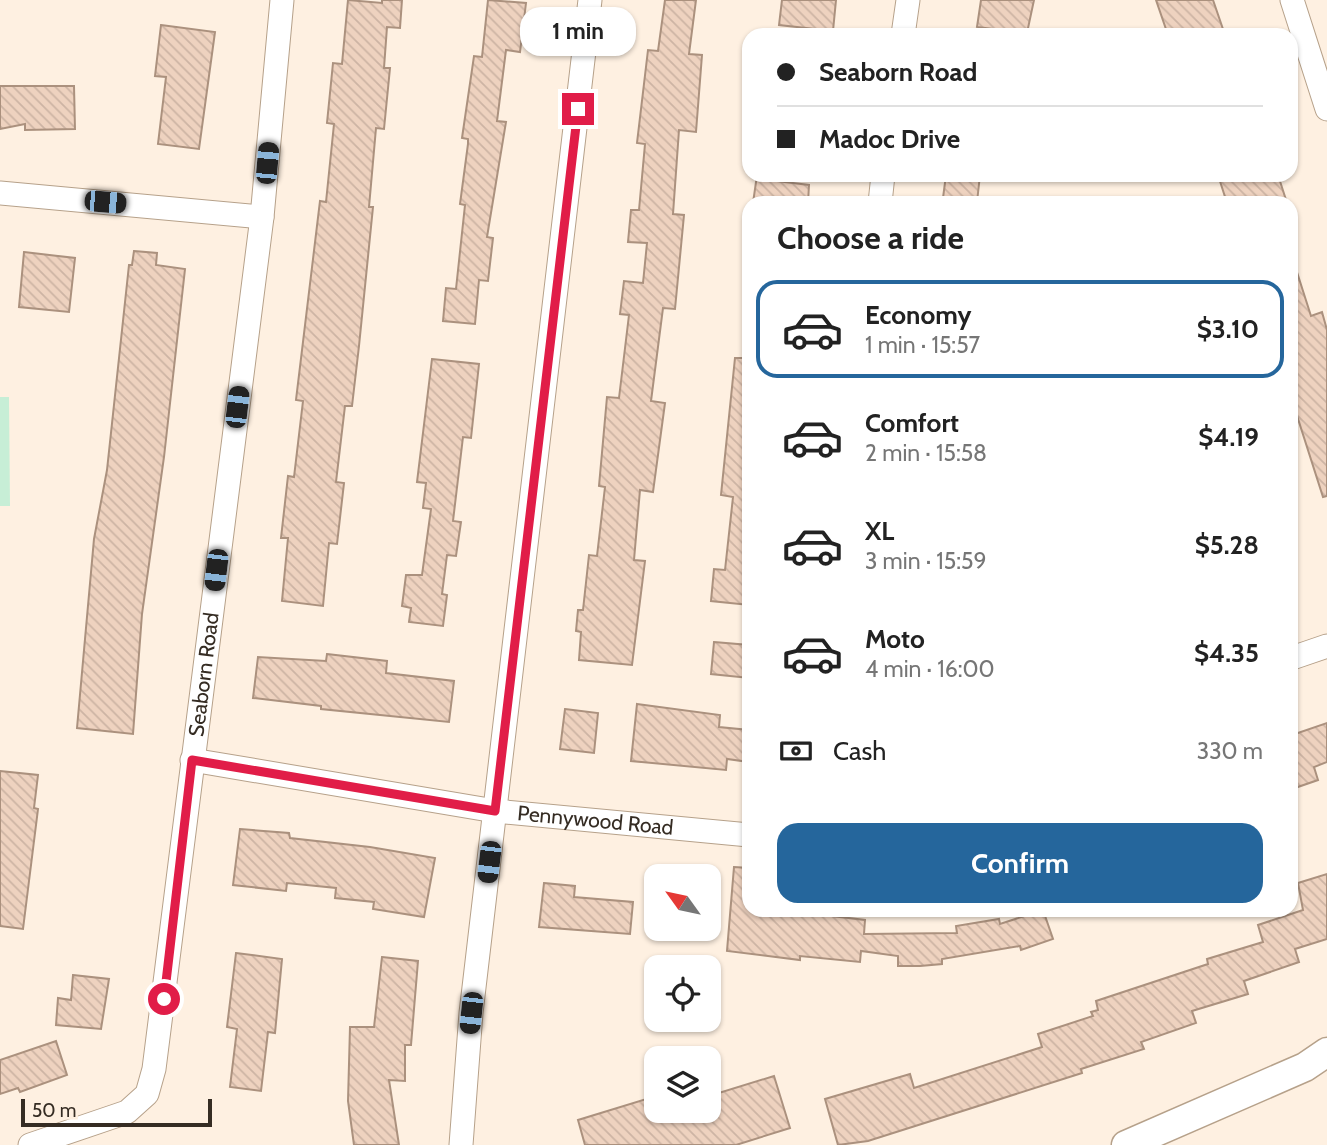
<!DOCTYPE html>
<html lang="en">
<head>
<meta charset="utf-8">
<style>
  body { margin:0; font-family:Cabin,sans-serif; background:#f2f2f2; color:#222; height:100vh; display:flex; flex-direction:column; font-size:26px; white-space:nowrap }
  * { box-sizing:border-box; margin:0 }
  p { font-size:23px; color:#767676 }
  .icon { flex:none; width:38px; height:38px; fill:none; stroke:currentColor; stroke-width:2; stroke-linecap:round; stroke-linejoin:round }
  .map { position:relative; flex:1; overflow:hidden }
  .details { position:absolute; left:742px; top:196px; width:556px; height:721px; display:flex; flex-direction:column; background:#fff; border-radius:21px; box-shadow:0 2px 5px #0004 }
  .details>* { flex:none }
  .guide { position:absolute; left:742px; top:28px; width:556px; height:154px; border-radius:21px; box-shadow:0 2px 5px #0004; display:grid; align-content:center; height:154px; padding:0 35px; background:#fff }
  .needle { width:46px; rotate:303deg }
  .tools { position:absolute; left:644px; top:864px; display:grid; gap:14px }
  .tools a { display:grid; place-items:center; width:77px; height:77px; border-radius:14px; background:#fff; box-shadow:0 2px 5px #0004; font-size:35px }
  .scale { position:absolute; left:21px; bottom:18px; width:191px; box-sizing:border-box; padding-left:7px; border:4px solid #352c23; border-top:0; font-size:19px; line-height:24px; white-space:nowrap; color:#352c23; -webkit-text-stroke:5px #fef0e1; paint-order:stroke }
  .end { position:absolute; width:32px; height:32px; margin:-16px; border:9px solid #e11d48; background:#fff; box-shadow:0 0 0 4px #fff }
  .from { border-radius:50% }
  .bubble { position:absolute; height:49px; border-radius:21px; background:#fff; box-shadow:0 2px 5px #0004; font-size:23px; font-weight:700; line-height:49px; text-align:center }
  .car { position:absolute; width:21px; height:42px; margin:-21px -10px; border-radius:9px; box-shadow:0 0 5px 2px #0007; background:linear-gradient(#222 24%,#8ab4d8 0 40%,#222 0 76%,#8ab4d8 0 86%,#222 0) }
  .guide b { display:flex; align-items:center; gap:24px; height:66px; font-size:26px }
  .guide b+b { border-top:2px solid #e0e0e0 }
  .guide i { width:18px; height:18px; background:#222 }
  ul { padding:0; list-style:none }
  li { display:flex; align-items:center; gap:21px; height:98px; margin:0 14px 10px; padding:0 21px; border:4px solid transparent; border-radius:21px }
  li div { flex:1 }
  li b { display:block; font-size:26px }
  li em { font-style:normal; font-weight:700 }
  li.current { border-color:#25669c }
  li>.icon { width:63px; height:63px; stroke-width:1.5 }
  h2 { padding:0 35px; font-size:32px; line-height:84px }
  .pay { display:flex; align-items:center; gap:18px; height:77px; padding:0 35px; font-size:26px }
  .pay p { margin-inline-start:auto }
  .cta { display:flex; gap:14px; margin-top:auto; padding:14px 35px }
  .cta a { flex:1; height:80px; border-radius:21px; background:#25669c; color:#fff; font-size:28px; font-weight:700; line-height:80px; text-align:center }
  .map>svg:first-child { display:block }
</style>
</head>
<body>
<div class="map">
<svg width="1327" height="1145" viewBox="0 0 1327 1145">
  <defs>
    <pattern id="building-back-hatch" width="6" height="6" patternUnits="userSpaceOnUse" patternTransform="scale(1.75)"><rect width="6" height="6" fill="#eed2bf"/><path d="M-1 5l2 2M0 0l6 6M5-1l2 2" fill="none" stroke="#cdb4a4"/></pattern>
  </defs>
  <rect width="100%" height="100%" fill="#fef0e1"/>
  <polygon fill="#c7eed6" points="0,397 9,397 10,506 0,506"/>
  <g fill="url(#building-back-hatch)" stroke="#ab917e" stroke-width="2">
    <polygon points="348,0 382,3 382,0 402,0 400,28 387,27 384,68 390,68 384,129 376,128 369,207 373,207 359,346 352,406 345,406 336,482 344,483 337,544 329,543 323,606 282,601 288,538 281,538 288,476 294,477 303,401 296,400 320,201 326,202 334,124 327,123 333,63 342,64"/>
    <polygon points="488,0 526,3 520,52 506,50 497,121 506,122 487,237 493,238 488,281 479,280 475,324 443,321 446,288 456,289 465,205 460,204 468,144 468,139 462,138 474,56 482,57"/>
    <polygon points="665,0 696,0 689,54 702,55 696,132 679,130 673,214 684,215 675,309 663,308 651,401 665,403 653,492 640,490 634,560 645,561 632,665 579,660 581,632 576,631 578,610 583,610 589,555 597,556 605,487 599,486 607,397 619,398 629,315 620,314 624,281 643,283 647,243 628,242 631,210 639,210 645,144 637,143 648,50 658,51"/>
    <polygon points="782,0 836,0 833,31 779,25"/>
    <polygon points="981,0 1034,0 1027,33 977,27"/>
    <polygon points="1156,0 1213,0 1225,35 1168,35"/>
    <polygon points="161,25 215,32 199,149 158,144 166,77 155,76"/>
    <polygon points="0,86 74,86 75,129 25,130 25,124 0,129"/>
    <polygon points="757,175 777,177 776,181 809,185 808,203 753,203"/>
    <polygon points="946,175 980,175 977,202 943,198"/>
    <polygon points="1218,175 1278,175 1287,203 1227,203"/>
    <polygon points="134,251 157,253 156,265 185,269 164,457 142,614 133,734 77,728 94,539 107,470 129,265 132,265"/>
    <polygon points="24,252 75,258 69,312 19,307"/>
    <polygon points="1296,269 1311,316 1322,312 1327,330 1327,496 1323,497 1292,400 1292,270"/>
    <polygon points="735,358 749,358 749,605 711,601 714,569 725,570 733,497 721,495"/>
    <polygon points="432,359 479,364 471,438 463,437 453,521 461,522 456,556 447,555 442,594 447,595 443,626 409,622 411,608 402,606 406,575 422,575 431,509 423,508 426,483 417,482"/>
    <polygon points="714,642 749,645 749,678 711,674"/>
    <polygon points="327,654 387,661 386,673 454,681 449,722 321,709 321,706 253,698 258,657 326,661"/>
    <polygon points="637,704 720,715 719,727 749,730 749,762 727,759 726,770 631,761"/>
    <polygon points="565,709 598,713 594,753 560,749"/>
    <polygon points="1327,723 1327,762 1314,767 1318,780 1292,789 1292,735"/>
    <polygon points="0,771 38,775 34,808 38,809 23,929 0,926"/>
    <polygon points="240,829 289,833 290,838 370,847 435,858 424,917 373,909 374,902 335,898 336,888 287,883 286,891 233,885"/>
    <polygon points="734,867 749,868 749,910 781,910 865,920 864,934 957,933 956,926 999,919 1000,924 1043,910 1053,939 1021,950 1020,946 942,959 942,964 920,966 898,966 898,956 861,951 860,962 800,956 800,960 727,951"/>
    <polygon points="1327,874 1327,939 1295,949 1299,962 1244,981 1248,994 1192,1011 1196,1023 1141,1042 1144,1049 1081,1069 1082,1073 868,1141 838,1145 825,1099 910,1074 914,1088 1042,1047 1038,1034 1093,1016 1091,1012 1098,1010 1096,1001 1208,964 1207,959 1263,942 1258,925 1303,910 1298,883"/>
    <polygon points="544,883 575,886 574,897 633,902 630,934 539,927"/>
    <polygon points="236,953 282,959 275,1033 268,1032 261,1091 230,1087 237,1029 227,1027"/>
    <polygon points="382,957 418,961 411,1045 405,1045 405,1081 389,1080 399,1145 354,1145 348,1101 350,1027 374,1027"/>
    <polygon points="73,975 109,979 101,1029 56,1025 58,998 71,1000"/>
    <polygon points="56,1041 67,1075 20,1092 18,1088 0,1094 0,1060"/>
    <polygon points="774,1076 790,1128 736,1145 585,1145 578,1120 656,1096 656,1111 709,1111 709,1096"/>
  </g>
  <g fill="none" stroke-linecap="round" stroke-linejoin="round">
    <g stroke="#b6a18a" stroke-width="25">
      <g id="minor">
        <polyline points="1292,0 1327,109"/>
        <polyline points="903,35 908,0"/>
        <polyline points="0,193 262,217"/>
        <polyline points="880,203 883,175"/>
        <polyline points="1292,658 1327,646"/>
        <path id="s1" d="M192 760 495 811 749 835"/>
        <path id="s2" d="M30 1145 127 1112 147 1094 154 1069 262 217 282 0"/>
        <polyline points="461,1145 471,1013 590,0"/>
      </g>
    </g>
    <g stroke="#b6a18a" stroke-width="31">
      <polyline id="tertiary" points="1126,1145 1305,1067 1327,1052"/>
    </g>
    <use href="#minor" stroke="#fff" stroke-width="23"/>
    <use href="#tertiary" stroke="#fff" stroke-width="28"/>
  </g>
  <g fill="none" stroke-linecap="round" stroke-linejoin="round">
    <polyline stroke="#e11d48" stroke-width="9" points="164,999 192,760 495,811 578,109"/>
  </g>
  <g text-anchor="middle" stroke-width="5" stroke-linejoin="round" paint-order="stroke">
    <g font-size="21" fill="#352c23" stroke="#fef0e1">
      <text dy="7" stroke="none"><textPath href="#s2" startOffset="553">Seaborn Road</textPath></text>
      <text dy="7" stroke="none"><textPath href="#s1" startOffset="408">Pennywood Road</textPath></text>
    </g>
  </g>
</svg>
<div class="tools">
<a><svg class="needle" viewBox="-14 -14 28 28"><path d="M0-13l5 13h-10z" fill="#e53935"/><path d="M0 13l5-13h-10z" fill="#767676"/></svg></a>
<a><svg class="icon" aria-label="locate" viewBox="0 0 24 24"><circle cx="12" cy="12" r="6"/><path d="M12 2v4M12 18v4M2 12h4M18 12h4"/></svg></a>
<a><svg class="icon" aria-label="layers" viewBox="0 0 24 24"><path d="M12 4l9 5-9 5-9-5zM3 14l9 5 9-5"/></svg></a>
</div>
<div class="scale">50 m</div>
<i class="end from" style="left:164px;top:999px"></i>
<i class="end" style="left:578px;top:109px"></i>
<div class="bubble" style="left:520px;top:7px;width:116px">1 min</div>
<i class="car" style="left:267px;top:163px;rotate:5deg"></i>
<i class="car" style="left:105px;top:202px;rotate:95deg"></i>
<i class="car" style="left:237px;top:407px;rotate:7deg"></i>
<i class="car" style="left:216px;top:570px;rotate:187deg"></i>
<i class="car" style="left:489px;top:862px;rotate:187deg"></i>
<i class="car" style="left:471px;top:1013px;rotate:186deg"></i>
<div class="guide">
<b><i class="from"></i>Seaborn Road</b>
<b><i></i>Madoc Drive</b>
</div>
<section class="details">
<h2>Choose a ride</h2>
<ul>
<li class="current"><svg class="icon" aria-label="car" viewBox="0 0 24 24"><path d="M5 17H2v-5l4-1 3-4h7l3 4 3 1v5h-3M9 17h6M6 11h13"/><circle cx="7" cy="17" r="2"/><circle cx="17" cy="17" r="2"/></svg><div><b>Economy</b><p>1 min · 15:57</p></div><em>$3.10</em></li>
<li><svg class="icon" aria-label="car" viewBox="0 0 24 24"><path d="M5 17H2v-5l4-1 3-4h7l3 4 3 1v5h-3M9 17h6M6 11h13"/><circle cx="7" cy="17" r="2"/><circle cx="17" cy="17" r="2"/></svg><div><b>Comfort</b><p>2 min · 15:58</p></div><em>$4.19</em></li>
<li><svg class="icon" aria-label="car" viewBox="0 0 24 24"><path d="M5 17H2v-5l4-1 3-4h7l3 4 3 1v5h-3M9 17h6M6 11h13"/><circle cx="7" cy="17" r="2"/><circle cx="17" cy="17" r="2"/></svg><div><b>XL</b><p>3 min · 15:59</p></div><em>$5.28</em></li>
<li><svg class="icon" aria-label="car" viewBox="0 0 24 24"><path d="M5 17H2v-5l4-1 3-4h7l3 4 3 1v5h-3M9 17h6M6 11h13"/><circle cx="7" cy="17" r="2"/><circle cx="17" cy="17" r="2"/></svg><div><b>Moto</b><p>4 min · 16:00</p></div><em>$4.35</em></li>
</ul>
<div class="pay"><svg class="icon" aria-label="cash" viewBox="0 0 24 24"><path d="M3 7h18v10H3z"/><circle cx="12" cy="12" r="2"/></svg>Cash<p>330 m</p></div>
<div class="cta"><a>Confirm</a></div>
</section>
</div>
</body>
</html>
